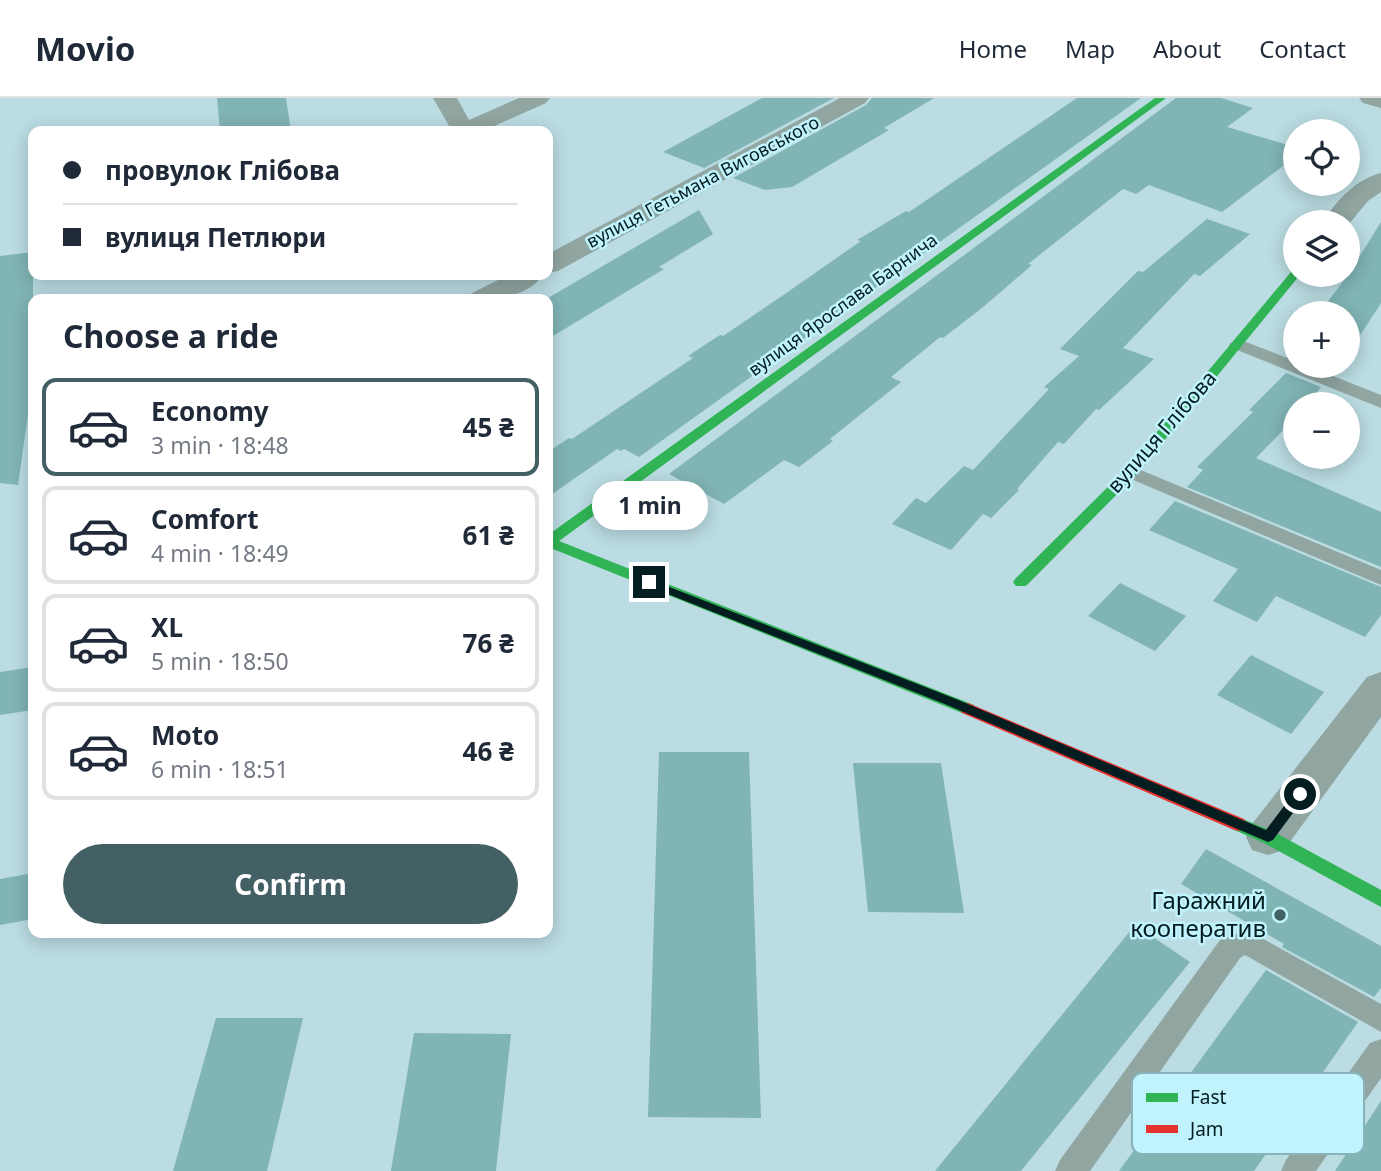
<!DOCTYPE html>
<html lang="en">
<head>
<meta charset="utf-8">
<style>
  body { margin:0; font-family:"Noto Sans",sans-serif; background:#f2f2f3; color:#1f2937; height:100vh; display:flex; flex-direction:column; font-size:26px; white-space:nowrap }
  * { box-sizing:border-box; margin:0 }
  p { font-size:23px; color:#747a83 }
  .icon { flex:none; width:38px; height:38px; fill:none; stroke:currentColor; stroke-width:2; stroke-linecap:round; stroke-linejoin:round }
  .map { position:relative; flex:1; overflow:hidden }
  .panel { position:absolute; left:28px; top:196px; width:525px; height:644px; display:flex; flex-direction:column; background:#fff; border-radius:14px; box-shadow:0 4px 18px #0003 }
  .panel>* { flex:none }
  .guide { position:absolute; left:28px; top:28px; width:525px; height:154px; border-radius:14px; box-shadow:0 4px 18px #0003; display:grid; align-content:center; height:154px; padding:0 35px; background:#fff }
  .buttons { position:absolute; left:1283px; top:21px; display:grid; gap:14px }
  .buttons a { display:grid; place-items:center; width:77px; height:77px; border-radius:50%; background:#fff; box-shadow:0 4px 18px #0003; font-size:35px }
  .end { position:absolute; width:32px; height:32px; margin:-16px; border:9px solid #031d21; background:#fff; box-shadow:0 0 0 4px #fff }
  .from { border-radius:50% }
  .bubble { position:absolute; height:49px; border-radius:24px; background:#fff; box-shadow:0 4px 18px #0003; font-size:23px; font-weight:700; line-height:49px; text-align:center }
  .guide b { display:flex; align-items:center; gap:24px; height:66px; font-size:26px }
  .guide b+b { border-top:2px solid #e0e1e3 }
  .guide i { width:18px; height:18px; background:#1f2937 }
  ul { padding:0; list-style:none }
  li { display:flex; align-items:center; gap:21px; height:98px; margin:0 14px 10px; padding:0 21px; border:4px solid #e0e1e3; border-radius:14px }
  li div { flex:1 }
  li b { display:block; font-size:26px }
  li em { font-style:normal; font-weight:700 }
  li.current { border-color:#436065 }
  li>.icon { width:63px; height:63px; stroke-width:1.5 }
  h2 { padding:0 35px; font-size:32px; line-height:84px }
  .cta { display:flex; gap:14px; margin-top:auto; padding:14px 35px }
  .cta a { flex:1; height:80px; border-radius:42px; background:#436065; color:#fff; font-size:28px; font-weight:700; line-height:80px; text-align:center }
  header { display:flex; align-items:center; gap:42px; box-sizing:border-box; height:98px; padding:0 35px; background:#fff; border-bottom:2px solid #e0e1e3 }
  header strong { font-size:33px }
  nav { display:flex; gap:38px; margin-inline-start:auto; font-size:24px }
  .map>svg:first-child { display:block }
</style>
</head>
<body>
<header>
<strong>Movio</strong>
<nav><a>Home</a><a>Map</a><a>About</a><a>Contact</a></nav>
</header>
<div class="map">
<svg width="1381" height="1073" viewBox="0 0 1381 1073">
  <rect width="100%" height="100%" fill="#badce2"/>
  <g fill="#81b4b5">
    <polygon points="217,0 286,0 291,33 220,33"/>
    <polygon points="762,0 834,0 704,70 663,54"/>
    <polygon points="872,0 934,0 884,30 889,32 792,89 765,92 733,80 866,7"/>
    <polygon points="1077,0 1141,0 639,359 624,351 621,353 617,351 548,399 548,354 569,340 572,341 693,260 688,258 720,237 723,238 782,198 861,143 857,142 906,113 909,114"/>
    <polygon points="1176,0 1221,0 1253,10 1227,29 1295,49 1295,59 1222,114 1149,87 1136,96 1123,91 1028,166 1032,167 982,210 943,240 940,239 891,279 901,284 830,341 833,343 799,369 784,362 724,406 669,376"/>
    <polygon points="699,112 713,136 659,169 664,171 548,241 548,200"/>
    <polygon points="1207,121 1250,136 1200,178 1194,176 1123,250 1154,261 1099,312 1096,311 1064,346 1058,344 1017,391 1019,392 991,420 983,416 951,452 892,426 916,400 926,405 964,368 973,372 1049,291 1044,289 1079,258 1060,251 1138,173 1143,174"/>
    <polygon points="1381,124 1381,205 1359,239 1356,238 1348,250 1348,215 1319,215 1348,177"/>
    <polygon points="33,154 33,282 18,387 0,385 0,158"/>
    <polygon points="1286,275 1321,289 1308,306 1295,306 1295,320 1256,360 1381,414 1381,469 1187,389 1203,372 1197,369 1253,314 1249,312"/>
    <polygon points="1175,403 1381,489 1381,517 1365,539 1276,498 1257,524 1213,503 1238,471 1149,432"/>
    <polygon points="1120,485 1186,518 1155,553 1088,518"/>
    <polygon points="1251,557 1324,594 1291,636 1217,597"/>
    <polygon points="33,569 33,612 0,617 0,574"/>
    <polygon points="659,654 749,654 761,1020 648,1019"/>
    <polygon points="853,665 941,665 964,815 868,814"/>
    <polygon points="1206,751 1381,848 1381,890 1374,899 1282,849 1284,846 1181,786"/>
    <polygon points="33,775 33,821 0,827 0,781"/>
    <polygon points="1135,827 1190,864 1021,1073 935,1073"/>
    <polygon points="1266,872 1358,924 1254,1073 1119,1073"/>
    <polygon points="216,920 303,920 267,1073 173,1073"/>
    <polygon points="414,935 511,936 496,1073 391,1073"/>
    <polygon points="1381,1003 1381,1073 1335,1073"/>
  </g>
  <g fill="none" stroke-linecap="round" stroke-linejoin="round">
    <g fill="#91a5a1" fill-rule="evenodd">
      <polygon points="1238,241 1295,263 1295,268 1308,268 1381,297 1381,310 1232,250 1229,246"/>
      <polygon points="1131,368 1381,472 1381,487 1124,378 1121,374 1124,370"/>
      <polygon points="1247,832 1381,906 1381,934 1245,857 1240,860 1090,1073 1055,1073 1060,1062 1220,842"/>
      <polygon points="1381,941 1381,980 1316,1073 1281,1073 1286,1062 1370,945"/>
    </g>
    <g fill="#91a5a1" fill-rule="evenodd">
      <polygon points="433,0 457,0 469,22 519,0 550,0 546,5 483,33 452,33"/>
      <polygon points="840,0 869,0 865,5 558,173 548,175 548,156"/>
      <polygon points="1359,0 1381,0 1381,10 1363,5"/>
      <path d="M1381 75V94L1368 103 1348 127V124H1323C1336 103 1356 81 1381 75Z"/>
      <path d="M508 177H543C527 200 493 202 468 201L472 195Z"/>
      <polygon points="1381,574 1381,619 1284,752 1268,757 1252,752 1246,739 1252,726 1367,579"/>
    </g>
    <g fill="#30b455" fill-rule="evenodd">
      <polygon points="1155,0 1166,0 559,443 974,607 976,611 974,615 962,615 548,449 548,437"/>
      <polygon points="1295,173 1295,177 1300,177 1299,178 1136,377 1026,488 1016,488 1013,484 1016,480 1126,371 1291,174"/>
      <polygon points="1238,719 1274,734 1381,792 1381,809 1262,744 1232,731 1229,726 1232,721"/>
    </g>
    <polygon fill="#e5322d" fill-rule="evenodd" points="968,605 1244,721 1247,726 1244,731 1238,733 1232,731 962,615 960,611 962,607"/>
  </g>
  <polygon fill="#031d21" points="649,481 956,601 1266,732 1296,692 1300,691 1307,696 1273,742 1268,744 947,607 645,487 644,484"/>
  <circle fill="#436065" stroke="#c1f3fd" stroke-width="2.5" cx="1280" cy="817" r="7"/>
  <g text-anchor="middle" stroke-width="5" stroke-linejoin="round" paint-order="stroke">
    <g font-size="18" fill="#031d21" stroke="#c1f3fd">
      <text transform="translate(703 84) rotate(-28)" y="6">вулиця Гетьмана Виговського</text>
      <text transform="translate(843 207) rotate(-36)" y="6">вулиця Ярослава Барнича</text>
    </g>
    <g font-size="21" fill="#031d21" stroke="#c1f3fd">
      <text transform="translate(1162 334) rotate(-49)" y="7">вулиця Глібова</text>
    </g>
    <g font-size="24" fill="#031d21" stroke="#c1f3fd" text-anchor="end">
      <text x="1266" y="811">Гаражний<tspan x="1266" dy="28">кооператив</tspan></text>
    </g>
  </g>
  <rect x="1132" y="975" width="232" height="81" rx="10" fill="#c1f3fd" stroke="#88b3bb" stroke-width="2"/>
  <rect x="1146" y="995" width="32" height="9" fill="#30b455"/>
  <rect x="1146" y="1027" width="32" height="8" fill="#e5322d"/>
  <g font-size="19" fill="#031d21">
    <text x="1190" y="1006">Fast</text>
    <text x="1190" y="1038">Jam</text>
  </g>
</svg>
<div class="buttons">
<a><svg class="icon" aria-label="locate" viewBox="0 0 24 24"><circle cx="12" cy="12" r="6"/><path d="M12 2v4M12 18v4M2 12h4M18 12h4"/></svg></a>
<a><svg class="icon" aria-label="layers" viewBox="0 0 24 24"><path d="M12 4l9 5-9 5-9-5zM3 14l9 5 9-5"/></svg></a>
<a>+</a>
<a>−</a>
</div>
<i class="end from" style="left:1300px;top:696px"></i>
<i class="end" style="left:649px;top:484px"></i>
<div class="bubble" style="left:592px;top:383px;width:116px">1 min</div>
<div class="guide">
<b><i class="from"></i>провулок Глібова</b>
<b><i></i>вулиця Петлюри</b>
</div>
<section class="panel">
<h2>Choose a ride</h2>
<ul>
<li class="current"><svg class="icon" aria-label="car" viewBox="0 0 24 24"><path d="M5 17H2v-5l4-1 3-4h7l3 4 3 1v5h-3M9 17h6M6 11h13"/><circle cx="7" cy="17" r="2"/><circle cx="17" cy="17" r="2"/></svg><div><b>Economy</b><p>3 min · 18:48</p></div><em>45 ₴</em></li>
<li><svg class="icon" aria-label="car" viewBox="0 0 24 24"><path d="M5 17H2v-5l4-1 3-4h7l3 4 3 1v5h-3M9 17h6M6 11h13"/><circle cx="7" cy="17" r="2"/><circle cx="17" cy="17" r="2"/></svg><div><b>Comfort</b><p>4 min · 18:49</p></div><em>61 ₴</em></li>
<li><svg class="icon" aria-label="car" viewBox="0 0 24 24"><path d="M5 17H2v-5l4-1 3-4h7l3 4 3 1v5h-3M9 17h6M6 11h13"/><circle cx="7" cy="17" r="2"/><circle cx="17" cy="17" r="2"/></svg><div><b>XL</b><p>5 min · 18:50</p></div><em>76 ₴</em></li>
<li><svg class="icon" aria-label="car" viewBox="0 0 24 24"><path d="M5 17H2v-5l4-1 3-4h7l3 4 3 1v5h-3M9 17h6M6 11h13"/><circle cx="7" cy="17" r="2"/><circle cx="17" cy="17" r="2"/></svg><div><b>Moto</b><p>6 min · 18:51</p></div><em>46 ₴</em></li>
</ul>
<div class="cta"><a>Confirm</a></div>
</section>
</div>
</body>
</html>
